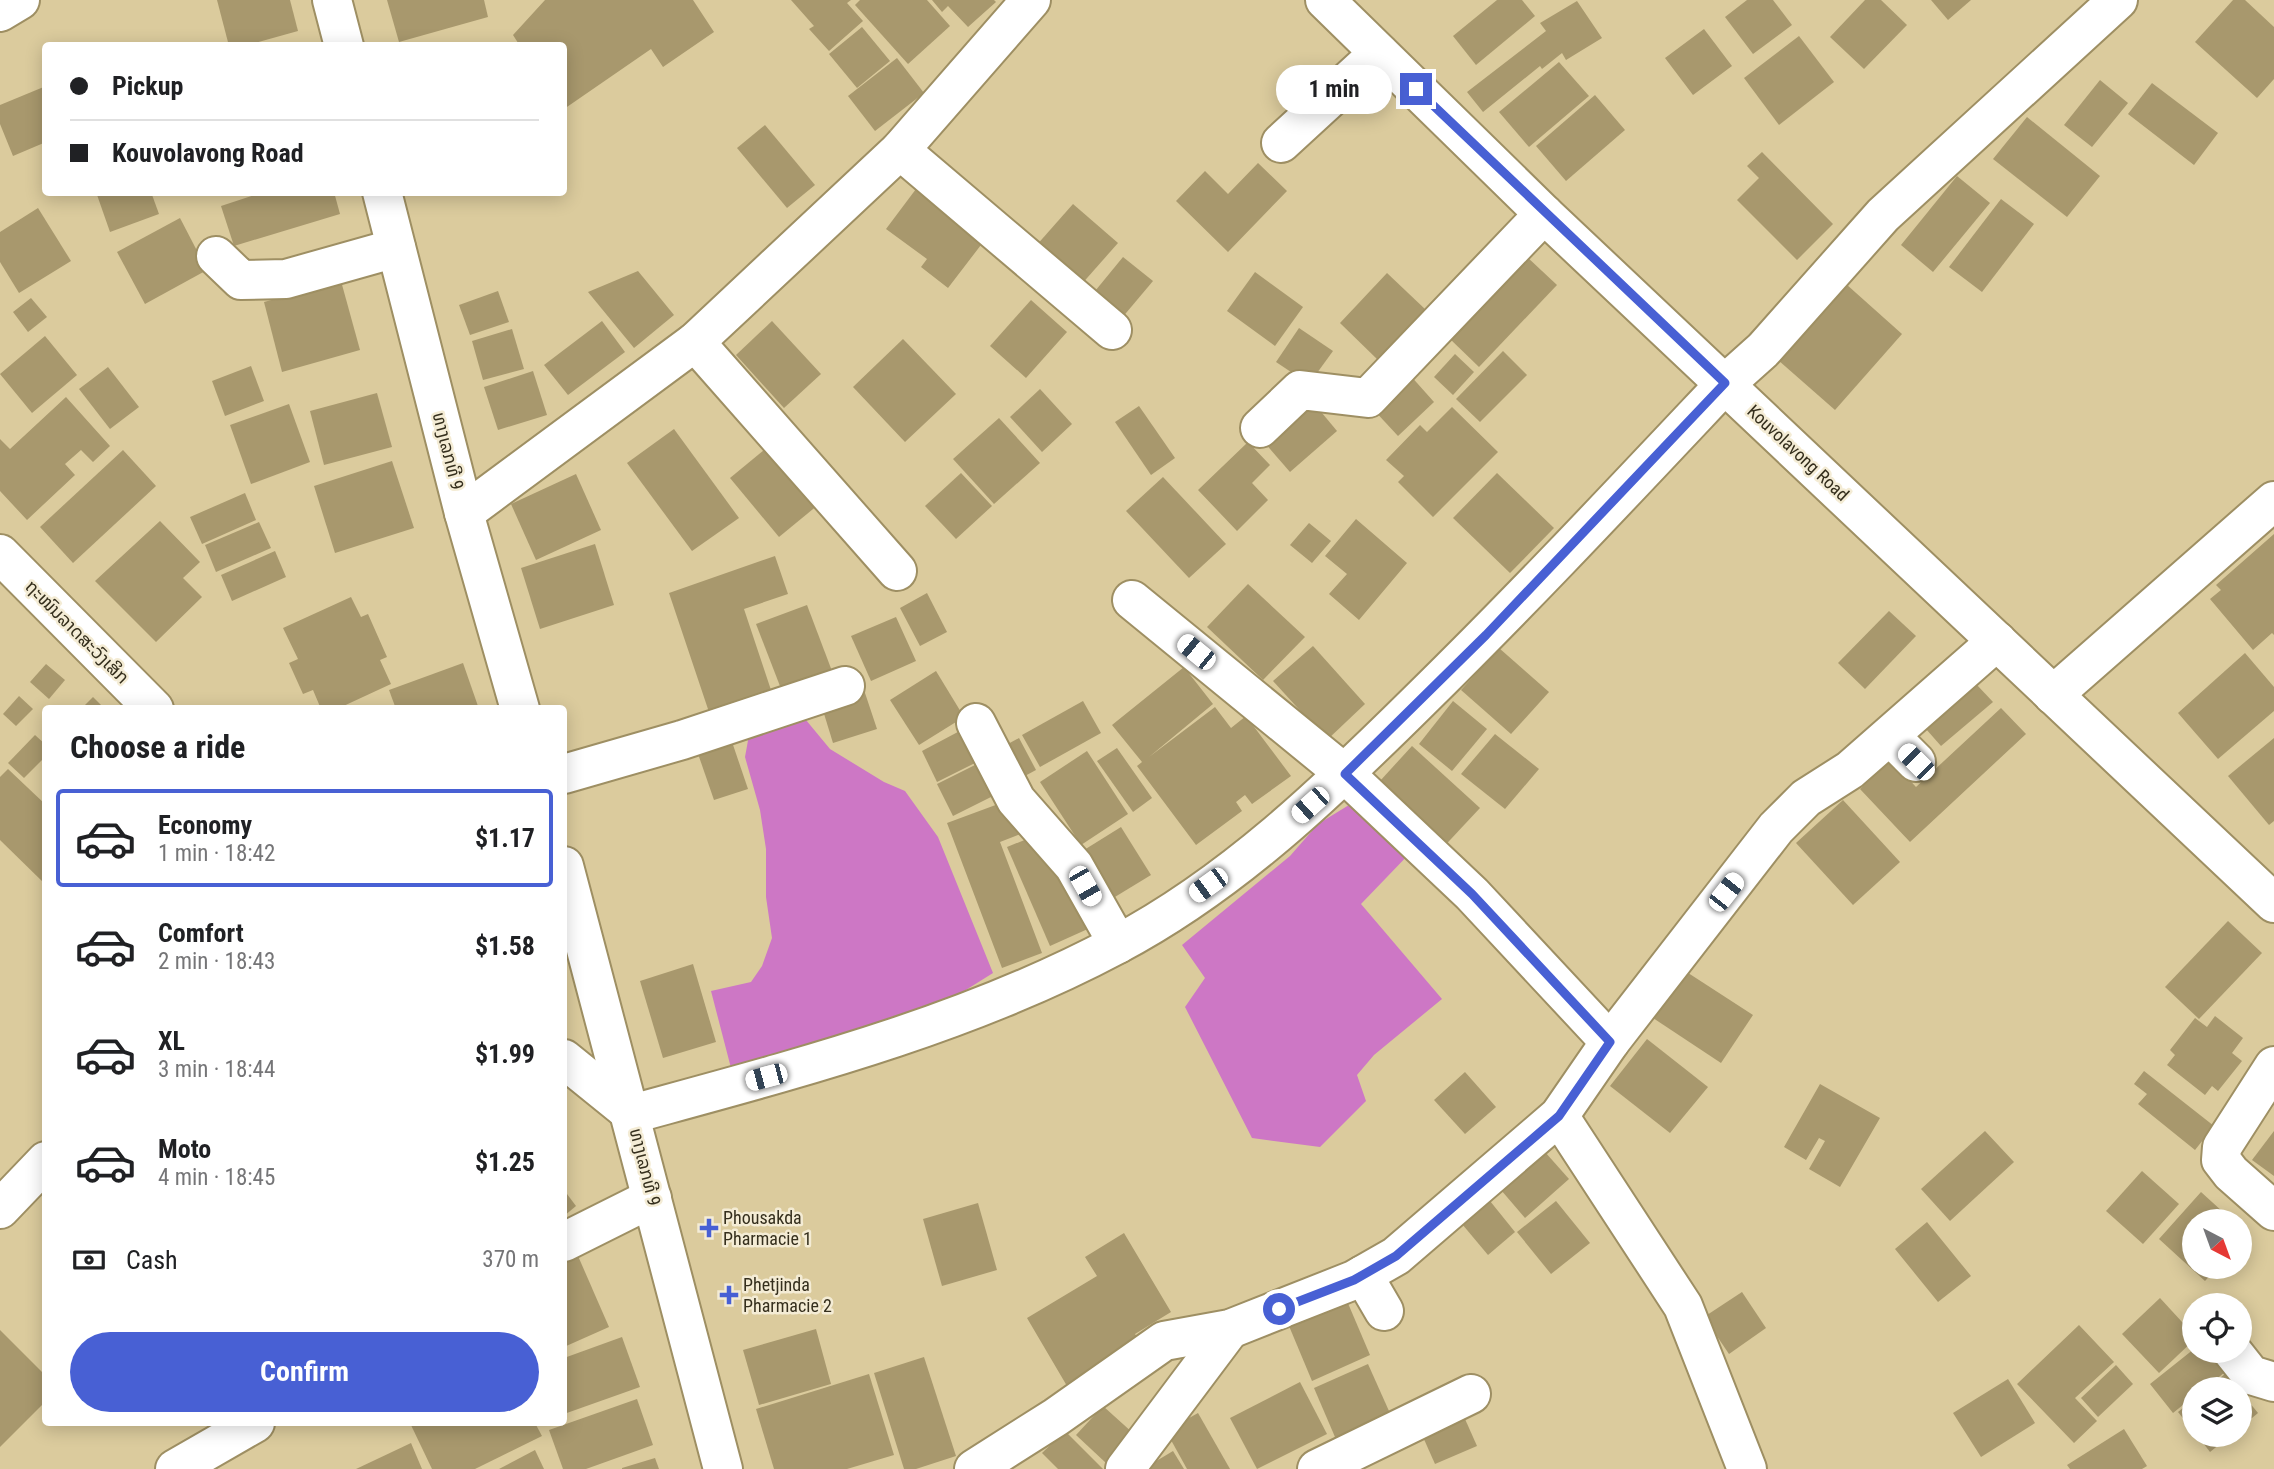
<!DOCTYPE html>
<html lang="en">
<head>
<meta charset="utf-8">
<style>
  body { margin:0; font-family:"Roboto Condensed","Noto Sans Lao",sans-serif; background:#f6f6f6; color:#202124; height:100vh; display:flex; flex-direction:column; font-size:26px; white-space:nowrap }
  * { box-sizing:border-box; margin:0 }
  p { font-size:23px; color:#757577 }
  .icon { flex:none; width:38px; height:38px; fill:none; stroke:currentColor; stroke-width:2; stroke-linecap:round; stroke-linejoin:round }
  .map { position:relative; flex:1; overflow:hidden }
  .drawer { position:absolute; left:42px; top:705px; width:525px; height:721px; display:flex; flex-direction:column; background:#fff; border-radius:7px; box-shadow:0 4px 18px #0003 }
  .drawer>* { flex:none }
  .top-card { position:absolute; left:42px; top:42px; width:525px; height:154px; border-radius:7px; box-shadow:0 4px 18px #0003; display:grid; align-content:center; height:154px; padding:0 28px; background:#fff }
  .needle { width:46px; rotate:139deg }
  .fabs { position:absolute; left:2182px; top:1209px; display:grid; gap:14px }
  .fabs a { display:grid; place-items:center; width:70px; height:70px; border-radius:50%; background:#fff; box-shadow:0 4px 18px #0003; font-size:35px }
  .end { position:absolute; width:32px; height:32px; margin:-16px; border:9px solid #4860d4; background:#fff; box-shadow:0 0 0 4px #fff }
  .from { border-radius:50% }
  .bubble { position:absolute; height:49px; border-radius:24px; background:#fff; box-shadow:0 4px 18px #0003; font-size:23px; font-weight:700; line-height:49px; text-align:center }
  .car { position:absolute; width:21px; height:42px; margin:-21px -10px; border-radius:9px; box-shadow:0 0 5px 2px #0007; background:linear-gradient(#fff 24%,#345 0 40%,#fff 0 76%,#345 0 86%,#fff 0) }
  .top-card b { display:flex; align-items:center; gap:24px; height:66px; font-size:26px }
  .top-card b+b { border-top:2px solid #e0e0e0 }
  .top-card i { width:18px; height:18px; background:#202124 }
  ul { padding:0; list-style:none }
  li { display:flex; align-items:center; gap:21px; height:98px; margin:0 14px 10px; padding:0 14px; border:4px solid transparent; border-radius:7px }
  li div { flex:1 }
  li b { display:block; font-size:26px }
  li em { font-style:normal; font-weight:700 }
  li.current { border-color:#4860d4 }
  li>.icon { width:63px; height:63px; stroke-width:1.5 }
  h2 { padding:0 28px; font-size:32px; line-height:84px }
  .pay { display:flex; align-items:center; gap:18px; height:77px; padding:0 28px; font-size:26px }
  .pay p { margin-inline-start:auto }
  .cta { display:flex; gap:14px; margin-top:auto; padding:14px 28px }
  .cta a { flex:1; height:80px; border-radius:42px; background:#4860d4; color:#fff; font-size:28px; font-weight:700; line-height:80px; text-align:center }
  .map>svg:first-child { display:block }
</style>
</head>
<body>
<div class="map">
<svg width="2274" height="1469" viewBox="0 0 2274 1469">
  <rect width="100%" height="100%" fill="#dbcb9d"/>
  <g fill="#cd77c5">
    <polygon points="801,714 830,749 884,782 905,791 938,837 993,973 961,993 810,1046 731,1068 711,991 751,982 762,966 772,938 766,897 766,849 760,810 745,757 749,735"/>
    <polygon points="1363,803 1412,851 1361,904 1442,999 1374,1055 1357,1075 1366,1101 1320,1147 1252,1138 1185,1007 1205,978 1182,945 1290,856 1318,824 1349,805"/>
  </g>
  <g fill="#a8986d">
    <polygon points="217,0 290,0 298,31 244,46 229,46"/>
    <polygon points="387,0 484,0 488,17 399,42"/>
    <polygon points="545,0 693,0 714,32 663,67 651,49 564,109 564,46 520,46 513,35"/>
    <polygon points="791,0 851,0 847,3 863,21 829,51 809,29 814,26"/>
    <polygon points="860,0 927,0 950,26 908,64 855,5"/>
    <polygon points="932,0 994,0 996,2 968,27 948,6 942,12"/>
    <polygon points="1497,0 1522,0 1535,16 1476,65 1453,36"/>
    <polygon points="1747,0 1773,0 1792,25 1753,54 1725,17"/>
    <polygon points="1865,0 1881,0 1907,25 1864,69 1830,37"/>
    <polygon points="1931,0 1971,0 1948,20"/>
    <polygon points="2233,0 2245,0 2274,27 2274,79 2257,98 2195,42"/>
    <polygon points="1577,1 1602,38 1566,60 1562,53 1542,69 1540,66 1483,112 1467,92 1546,31 1540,23"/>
    <polygon points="862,27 890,61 857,88 829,54"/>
    <polygon points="1704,29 1732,66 1693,95 1665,58"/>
    <polygon points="1799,36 1834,82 1779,125 1744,78"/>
    <polygon points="897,58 924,93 875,131 848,96"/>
    <polygon points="1559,62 1589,96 1529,147 1499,112"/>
    <polygon points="2100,80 2128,103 2092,147 2064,125"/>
    <polygon points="2152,83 2218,133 2194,165 2128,114"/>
    <polygon points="46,86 46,142 13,156 0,124 0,105"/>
    <polygon points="1595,95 1625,130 1566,181 1536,146"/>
    <polygon points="2027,117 2100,176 2067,217 1993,159"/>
    <polygon points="765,125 815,185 787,208 737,148"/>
    <polygon points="1762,152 1833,224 1797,260 1737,200 1759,178 1747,166"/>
    <polygon points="1258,163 1287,191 1228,252 1176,201 1205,171 1228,194"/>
    <polygon points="1957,176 1990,203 1933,272 1901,245"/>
    <polygon points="916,189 984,241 948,288 921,267 927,259 886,229"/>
    <polygon points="96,192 151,192 159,214 110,232"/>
    <polygon points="264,192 334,192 340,214 234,246 221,206"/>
    <polygon points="2001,199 2034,224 1982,292 1949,267"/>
    <polygon points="1073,204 1118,243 1080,286 1035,247"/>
    <polygon points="38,208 71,261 19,293 0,262 0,232"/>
    <polygon points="180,218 207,270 145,304 117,252"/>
    <polygon points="1526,256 1557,285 1479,367 1449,338"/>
    <polygon points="1123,257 1153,281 1121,319 1091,296"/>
    <polygon points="638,271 674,315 634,348 588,292"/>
    <polygon points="1255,272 1303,307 1275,346 1227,311"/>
    <polygon points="1387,273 1426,310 1379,361 1340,323"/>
    <polygon points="341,281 360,350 282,372 264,302"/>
    <polygon points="1846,284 1902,334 1835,410 1778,360"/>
    <polygon points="498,291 509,322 470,335 459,305"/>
    <polygon points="31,298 47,317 28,332 13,312"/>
    <polygon points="1031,300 1067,332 1026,378 990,346"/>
    <polygon points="602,321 625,352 568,395 544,365"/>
    <polygon points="772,321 821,374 784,408 736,355"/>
    <polygon points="1299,328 1333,351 1309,384 1276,362"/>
    <polygon points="512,329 524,369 483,380 472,341"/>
    <polygon points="45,336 77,375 32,413 0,374"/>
    <polygon points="903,339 956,394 905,442 853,387"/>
    <polygon points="1503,351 1527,375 1480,422 1456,399"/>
    <polygon points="1455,354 1474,372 1453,395 1434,377"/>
    <polygon points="251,366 264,401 225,416 212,381"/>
    <polygon points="108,367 139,407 110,429 79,389"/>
    <polygon points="533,371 547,415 498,430 484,387"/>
    <polygon points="1409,374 1434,402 1398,436 1372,408"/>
    <polygon points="1040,389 1072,424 1042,452 1010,417"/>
    <polygon points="377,393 392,447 324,465 310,411"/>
    <polygon points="66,397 110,446 93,462 81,450 65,464 75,475 27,520 0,491 0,439 10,449"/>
    <polygon points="1312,401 1337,431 1290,472 1264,442"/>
    <polygon points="289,404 310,462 251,484 230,425"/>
    <polygon points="1139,406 1175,458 1151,475 1115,422"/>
    <polygon points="1452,407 1498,452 1433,517 1398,482 1404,476 1386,460 1420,425 1427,432"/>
    <polygon points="999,418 1040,463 994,504 953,459"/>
    <polygon points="674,429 739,518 692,551 627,463"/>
    <polygon points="775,441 824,500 779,537 730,478"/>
    <polygon points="1248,442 1270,465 1252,483 1268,500 1237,531 1198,490"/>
    <polygon points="123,450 156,486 73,563 40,527"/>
    <polygon points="392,461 414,528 335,553 314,486"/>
    <polygon points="961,473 992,506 956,539 925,506"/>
    <polygon points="1497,473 1554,528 1510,573 1453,518"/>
    <polygon points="576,474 601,530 536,560 511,504"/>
    <polygon points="1163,477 1226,544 1189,578 1126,511"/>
    <polygon points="245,493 256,520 202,544 190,517"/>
    <polygon points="1356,519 1407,563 1359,620 1329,594 1347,574 1325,556"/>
    <polygon points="160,521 200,562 183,578 202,597 156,642 95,581"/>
    <polygon points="259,522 271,548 216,572 205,545"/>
    <polygon points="1309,523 1331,541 1312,563 1290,545"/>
    <polygon points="2274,534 2274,635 2272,633 2253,650 2210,599 2221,590 2216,585"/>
    <polygon points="595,544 614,605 540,629 521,568"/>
    <polygon points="275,551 286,577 232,601 221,575"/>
    <polygon points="775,556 788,594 744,609 774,699 712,721 669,593"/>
    <polygon points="1248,584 1305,637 1263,680 1207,627"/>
    <polygon points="927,593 947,632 920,646 900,608"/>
    <polygon points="351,597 361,617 368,614 387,657 380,660 391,684 337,709 321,709 313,690 303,694 289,663 298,659 283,628"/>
    <polygon points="807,605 835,679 785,699 756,624"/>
    <polygon points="1889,611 1916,636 1865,689 1838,663"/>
    <polygon points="896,617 916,661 871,681 851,636"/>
    <polygon points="1313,646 1365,704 1327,740 1273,681"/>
    <polygon points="1499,648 1549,692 1511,734 1461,690"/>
    <polygon points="2245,653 2274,687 2274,711 2218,759 2178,713"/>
    <polygon points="463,663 479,709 396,709 389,690"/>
    <polygon points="46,664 65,680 49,699 30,682"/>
    <polygon points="1184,667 1213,704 1149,757 1215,707 1231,728 1246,716 1291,776 1252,804 1245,795 1236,802 1242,811 1196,845 1137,766 1142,762 1112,725"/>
    <polygon points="936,671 964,717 919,745 890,700"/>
    <polygon points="1977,685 1993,702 1941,746 1926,729"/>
    <polygon points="864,690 877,729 833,743 821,704"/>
    <polygon points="19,696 33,709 16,726 3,714"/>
    <polygon points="93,697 105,709 81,709"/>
    <polygon points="1083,701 1101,733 1040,767 1022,735"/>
    <polygon points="1453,701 1487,729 1452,771 1419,744"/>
    <polygon points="2001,708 2026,734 1910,842 1860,789 1891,760 1916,787"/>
    <polygon points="971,725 987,757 937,782 922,751"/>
    <polygon points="1495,734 1539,769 1505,809 1461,774"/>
    <polygon points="35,735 46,745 46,756 24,778 8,763"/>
    <polygon points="730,736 748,789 714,800 696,748"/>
    <polygon points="1019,738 1036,770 1012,783 995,751"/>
    <polygon points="2274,738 2274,821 2269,825 2228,776"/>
    <polygon points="1412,746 1480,808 1436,855 1369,793"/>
    <polygon points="1117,748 1152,798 1133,812 1097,761"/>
    <polygon points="1087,751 1128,814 1081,845 1040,782"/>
    <polygon points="987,759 1003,791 953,816 937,784"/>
    <polygon points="8,769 46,805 46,885 0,840 0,777"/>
    <polygon points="1843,800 1900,862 1853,905 1796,843"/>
    <polygon points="1001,803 1028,831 1000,842 1042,953 1002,968 947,823"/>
    <polygon points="1121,827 1151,875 1105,903 1076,855"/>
    <polygon points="1032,837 1070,880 1090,928 1050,946 1007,847"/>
    <polygon points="2228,921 2262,953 2199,1019 2165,987"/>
    <polygon points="693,964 716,1042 663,1058 640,981"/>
    <polygon points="1682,969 1753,1015 1721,1063 1650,1016"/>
    <polygon points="2215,1016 2243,1038 2232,1053 2242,1061 2218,1091 2212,1086 2205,1095 2167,1065 2175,1055 2170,1050 2195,1018 2207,1027"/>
    <polygon points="1647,1039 1708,1087 1670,1133 1610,1086"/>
    <polygon points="2144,1071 2214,1126 2195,1150 2138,1104 2147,1094 2134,1084"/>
    <polygon points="1465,1072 1496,1107 1465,1134 1434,1100"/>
    <polygon points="1820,1084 1880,1118 1840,1187 1809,1169 1825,1141 1819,1138 1806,1160 1784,1147"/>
    <polygon points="1985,1131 2014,1162 1950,1221 1921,1189"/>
    <polygon points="2274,1131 2274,1176 2252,1160"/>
    <polygon points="1545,1152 1569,1179 1525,1218 1501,1190"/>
    <polygon points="2142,1171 2179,1204 2143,1244 2106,1211"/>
    <polygon points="564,1190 576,1206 564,1216"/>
    <polygon points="2201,1192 2234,1222 2194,1222 2194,1267 2218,1267 2205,1281 2159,1239"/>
    <polygon points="1490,1201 1515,1232 1488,1255 1462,1224"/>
    <polygon points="1556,1201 1590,1243 1551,1274 1517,1232"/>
    <polygon points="978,1203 997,1270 942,1286 923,1219"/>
    <polygon points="1927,1222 1971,1276 1938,1302 1895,1249"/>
    <polygon points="1124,1233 1171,1312 1135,1334 1140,1341 1067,1386 1027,1318 1097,1276 1085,1257"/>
    <polygon points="578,1256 609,1327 564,1347 564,1262"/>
    <polygon points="1742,1292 1766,1328 1729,1354 1704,1317"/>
    <polygon points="2160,1298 2194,1335 2194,1340 2159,1373 2122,1334"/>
    <polygon points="1347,1301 1370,1355 1312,1381 1289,1326"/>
    <polygon points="2079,1325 2114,1362 2075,1398 2097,1421 2074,1443 2017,1384"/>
    <polygon points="816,1329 831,1384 759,1405 743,1350"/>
    <polygon points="0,1330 46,1376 46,1401 0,1447"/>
    <polygon points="622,1337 640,1387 564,1414 564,1358"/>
    <polygon points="2194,1349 2209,1351 2225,1372 2203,1390 2194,1390 2194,1396 2173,1413 2150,1384"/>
    <polygon points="924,1357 956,1456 916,1469 904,1469 874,1373"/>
    <polygon points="1368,1364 1393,1420 1338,1444 1314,1388"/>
    <polygon points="2116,1365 2133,1384 2098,1417 2081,1398"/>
    <polygon points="2226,1373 2239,1390 2206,1390"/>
    <polygon points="869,1374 894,1455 847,1469 774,1469 756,1409"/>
    <polygon points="2008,1379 2035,1423 1981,1457 1953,1413"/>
    <polygon points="1300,1382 1327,1434 1257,1469 1230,1418"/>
    <polygon points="2240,1391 2258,1413 2240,1428"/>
    <polygon points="637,1399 653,1445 586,1469 563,1469 549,1430"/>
    <polygon points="2194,1399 2194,1432 2178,1412"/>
    <polygon points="1103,1406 1134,1434 1106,1463 1076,1435"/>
    <polygon points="1461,1410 1477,1446 1435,1464 1419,1428"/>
    <polygon points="1198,1413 1230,1469 1187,1469 1166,1431"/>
    <polygon points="410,1423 535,1423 542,1436 475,1469 432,1469"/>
    <polygon points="2124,1429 2147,1466 2142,1469 2070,1469 2067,1465"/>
    <polygon points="1065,1431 1103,1469 1058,1469 1042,1453"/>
    <polygon points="2197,1435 2231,1435 2210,1452"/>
    <polygon points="411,1443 422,1469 356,1469"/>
    <polygon points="535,1450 544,1469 499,1469"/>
    <polygon points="1173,1451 1184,1469 1143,1469"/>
    <polygon points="655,1458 659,1469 622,1469 622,1468"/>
  </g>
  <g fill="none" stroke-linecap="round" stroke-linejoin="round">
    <g stroke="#9e8f63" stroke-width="42">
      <g id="minor">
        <polyline points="0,12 20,0"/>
        <polyline points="1281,143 1379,53"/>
        <polyline points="900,150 1112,330"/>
        <polyline points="216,256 241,280 286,279 396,248"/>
        <polyline points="695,342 897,571"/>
        <polyline points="1260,428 1300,390 1368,398 1544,214"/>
        <polyline points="464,513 695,342 900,150 1031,0"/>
        <polyline points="0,554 154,709"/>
        <polyline points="1132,600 1345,774 1472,894 1610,1042"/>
        <polyline points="2053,695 2274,501"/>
        <polyline points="976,723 1016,800 1074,866 1118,944"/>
        <polyline points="1890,736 1916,762"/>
        <polyline points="564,774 682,740 845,686"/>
        <path d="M564 1059 632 1114C796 1069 964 1026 1116 945 1232 884 1328 791 1420 700 1525 597 1625 490 1725 384L1763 350 1883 215 2118 0"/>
        <polyline points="2274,1066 2222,1147 2221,1160 2231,1173 2274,1211"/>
        <polyline points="1559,1116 1683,1306 1747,1469"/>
        <polyline points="0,1209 46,1161"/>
        <polyline points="564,1242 652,1198"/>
        <polyline points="1363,1275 1384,1311"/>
        <polyline points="2232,1351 2251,1375 2274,1382"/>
        <polyline points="175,1469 255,1423"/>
        <polyline points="974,1469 1056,1417 1164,1341 1230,1329 1354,1280 1396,1256 1559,1116 1610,1042 1776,828 1806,798 1850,770 1997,641"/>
        <polyline points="1125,1469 1230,1329"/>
        <polyline points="1317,1469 1471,1394"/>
      </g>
    </g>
    <g stroke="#9e8f63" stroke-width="42">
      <g id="major">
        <polyline points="332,0 344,46"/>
        <polyline points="1325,0 1544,214 2274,903"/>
        <polyline points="382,192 464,513 520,709"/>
        <polyline points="564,866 723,1469"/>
      </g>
    </g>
    <use href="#minor" stroke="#fff" stroke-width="38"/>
    <use href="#major" stroke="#fff" stroke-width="38"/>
  </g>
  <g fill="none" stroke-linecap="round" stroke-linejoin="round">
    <polyline stroke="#4860d4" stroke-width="9" points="1279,1309 1354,1280 1396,1256 1559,1116 1610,1042 1472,894 1345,774 1486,635 1725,383 1416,89"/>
  </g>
  <g fill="#4860d4" stroke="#f4ecd5" stroke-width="2.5">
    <path d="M705.5 1217.5h7v7h7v7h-7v7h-7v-7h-7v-7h7z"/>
    <path d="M725.5 1284.5h7v7h7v7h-7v7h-7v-7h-7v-7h7z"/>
  </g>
  <g text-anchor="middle" stroke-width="5" stroke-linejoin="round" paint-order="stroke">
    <g font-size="18" fill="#352f1d" stroke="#f4ecd5">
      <text transform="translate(448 451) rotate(76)" y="6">ທາງເລກທີ 9</text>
      <text transform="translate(1798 453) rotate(43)" y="6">Kouvolavong Road</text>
      <text transform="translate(77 632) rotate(45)" y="6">ຖະໜົນລາດສະວົງເສິກ</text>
      <text transform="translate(645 1167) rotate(76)" y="6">ທາງເລກທີ 9</text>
    </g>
    <g font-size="18" fill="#352f1d" stroke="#f4ecd5" text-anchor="start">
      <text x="723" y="1224">Phousakda<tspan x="723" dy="21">Pharmacie 1</tspan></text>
      <text x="743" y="1291">Phetjinda<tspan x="743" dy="21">Pharmacie 2</tspan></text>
    </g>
  </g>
</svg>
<div class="fabs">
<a><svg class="needle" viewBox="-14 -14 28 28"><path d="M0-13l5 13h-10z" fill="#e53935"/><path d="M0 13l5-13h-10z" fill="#757577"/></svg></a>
<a><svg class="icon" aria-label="locate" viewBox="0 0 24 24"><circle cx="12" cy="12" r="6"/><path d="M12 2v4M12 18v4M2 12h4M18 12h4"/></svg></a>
<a><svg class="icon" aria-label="layers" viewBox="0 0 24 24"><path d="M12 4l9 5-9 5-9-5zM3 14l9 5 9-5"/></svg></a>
</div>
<i class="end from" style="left:1279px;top:1309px"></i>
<i class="end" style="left:1416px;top:89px"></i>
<div class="bubble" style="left:1276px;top:65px;width:116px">1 min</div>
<i class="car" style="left:1196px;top:652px;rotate:309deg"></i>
<i class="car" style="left:1916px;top:762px;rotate:315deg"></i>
<i class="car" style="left:1310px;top:805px;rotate:228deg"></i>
<i class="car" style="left:1208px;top:885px;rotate:234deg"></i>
<i class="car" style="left:1085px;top:886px;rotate:150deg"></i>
<i class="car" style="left:1726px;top:892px;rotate:38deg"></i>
<i class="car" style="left:766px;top:1077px;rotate:255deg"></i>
<div class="top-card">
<b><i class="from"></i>Pickup</b>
<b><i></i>Kouvolavong Road</b>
</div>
<section class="drawer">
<h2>Choose a ride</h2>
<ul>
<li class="current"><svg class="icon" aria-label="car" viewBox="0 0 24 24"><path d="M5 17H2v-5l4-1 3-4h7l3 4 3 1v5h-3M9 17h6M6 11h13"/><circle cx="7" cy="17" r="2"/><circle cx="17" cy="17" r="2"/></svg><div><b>Economy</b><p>1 min · 18:42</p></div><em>$1.17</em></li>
<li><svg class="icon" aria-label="car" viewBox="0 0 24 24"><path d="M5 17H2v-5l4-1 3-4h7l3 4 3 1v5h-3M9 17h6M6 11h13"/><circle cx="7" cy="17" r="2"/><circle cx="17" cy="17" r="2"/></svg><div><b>Comfort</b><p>2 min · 18:43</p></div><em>$1.58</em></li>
<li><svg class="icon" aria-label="car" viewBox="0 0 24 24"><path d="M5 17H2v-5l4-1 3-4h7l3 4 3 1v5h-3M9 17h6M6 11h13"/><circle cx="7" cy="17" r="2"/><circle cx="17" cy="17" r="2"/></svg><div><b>XL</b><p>3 min · 18:44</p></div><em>$1.99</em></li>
<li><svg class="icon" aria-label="car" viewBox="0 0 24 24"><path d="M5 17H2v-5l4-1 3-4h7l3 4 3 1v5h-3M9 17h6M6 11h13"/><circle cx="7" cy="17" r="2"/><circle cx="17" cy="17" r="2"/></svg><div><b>Moto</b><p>4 min · 18:45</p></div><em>$1.25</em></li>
</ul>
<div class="pay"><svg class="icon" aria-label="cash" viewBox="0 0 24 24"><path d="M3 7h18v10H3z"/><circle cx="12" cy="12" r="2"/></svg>Cash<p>370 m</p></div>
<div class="cta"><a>Confirm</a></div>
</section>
</div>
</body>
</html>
